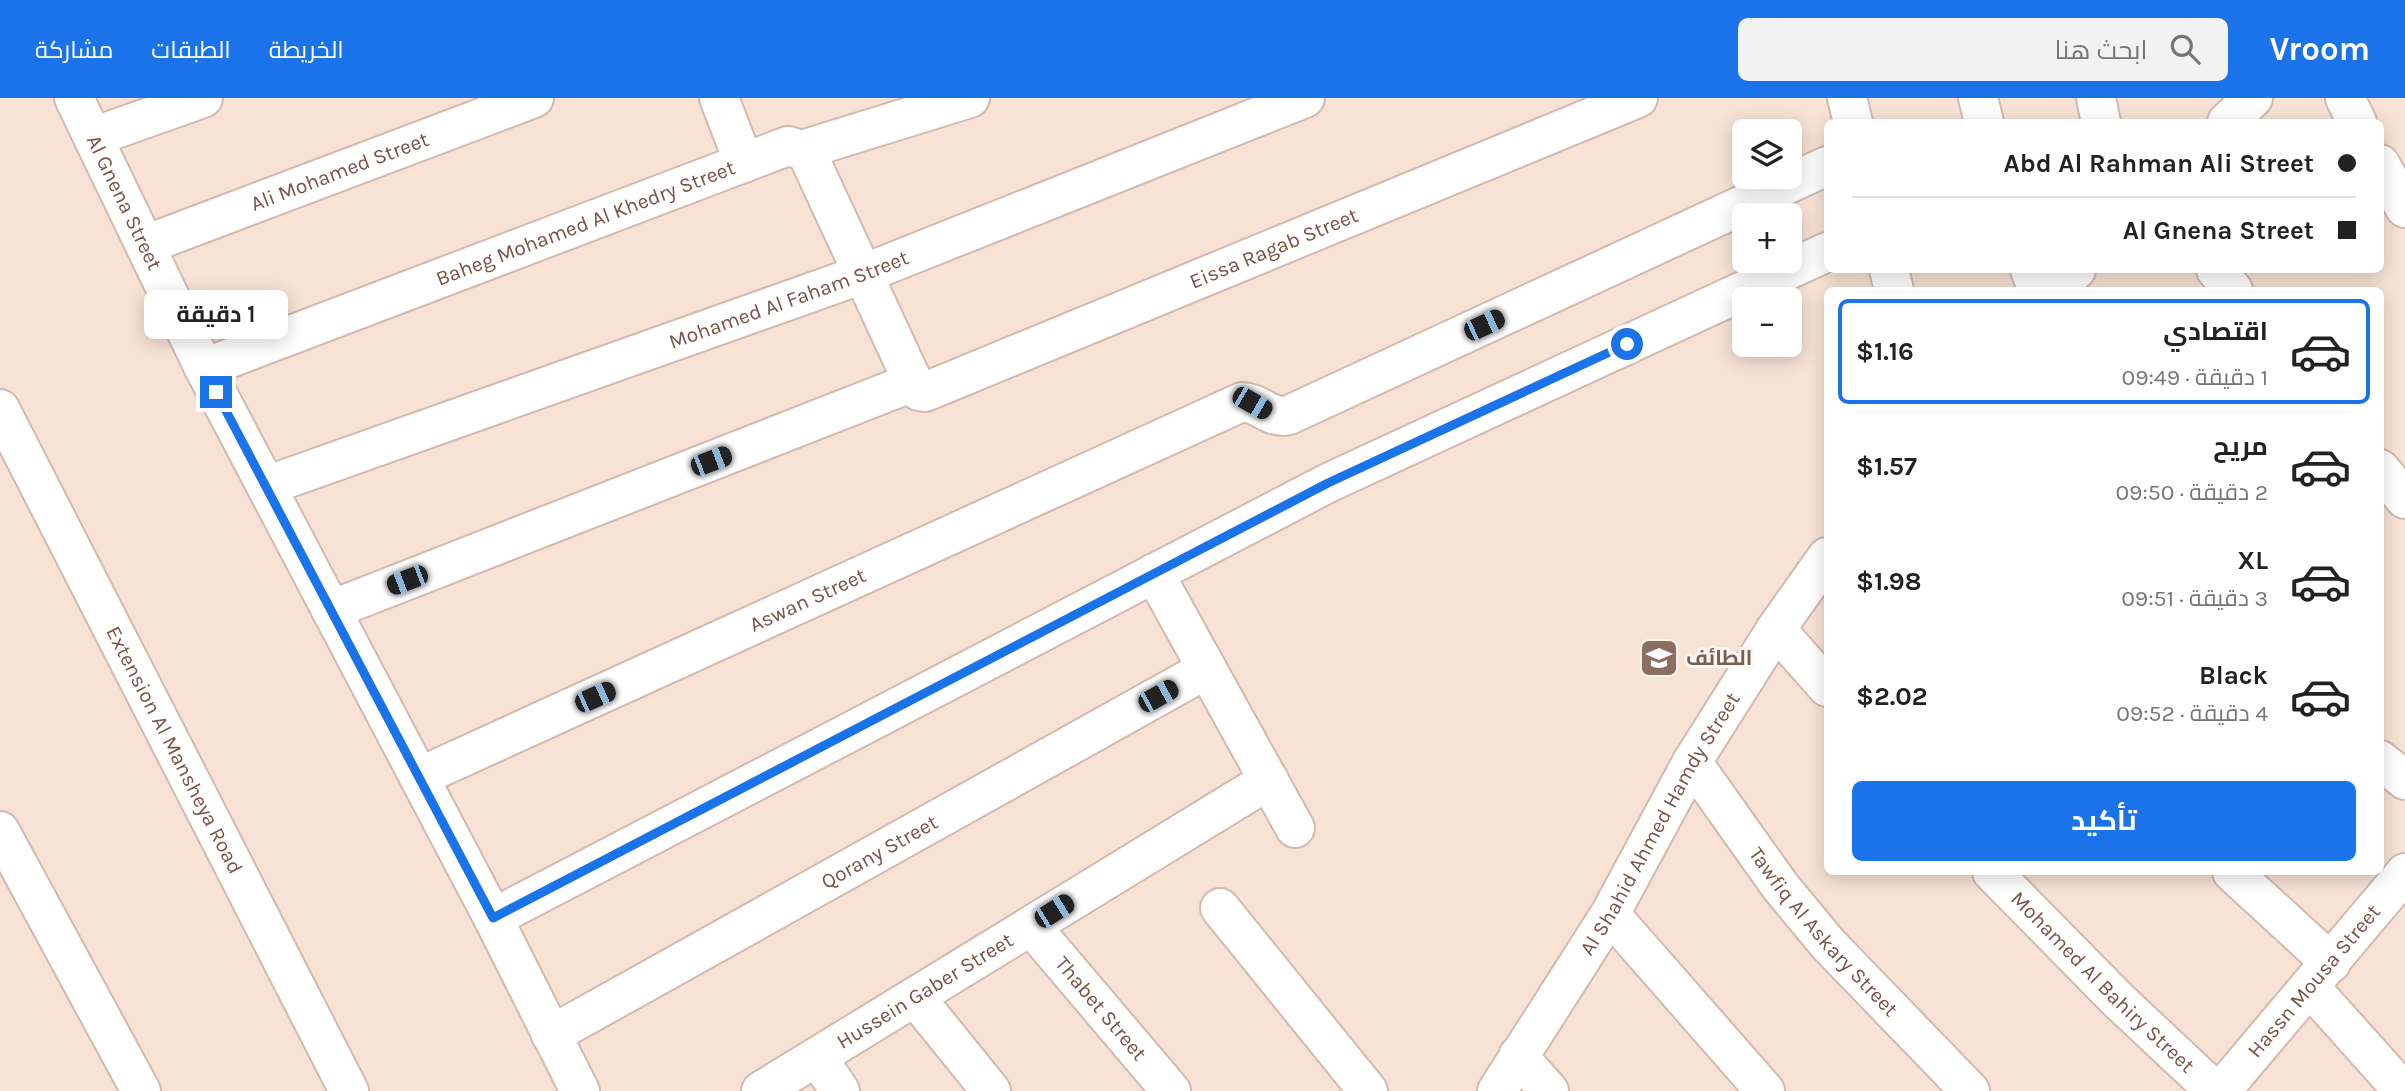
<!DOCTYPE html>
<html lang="ar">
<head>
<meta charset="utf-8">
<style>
  body { margin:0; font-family:Karla,Cairo,sans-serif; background:#f2f2f2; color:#222; direction:rtl; height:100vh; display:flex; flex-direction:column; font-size:26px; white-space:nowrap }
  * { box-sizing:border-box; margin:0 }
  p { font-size:23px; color:#767676 }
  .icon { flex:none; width:38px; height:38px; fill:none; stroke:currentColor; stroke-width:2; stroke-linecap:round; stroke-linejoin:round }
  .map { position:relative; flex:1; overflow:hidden; direction:ltr }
  .panel { position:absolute; left:1824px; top:189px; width:560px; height:588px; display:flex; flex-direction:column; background:#fff; border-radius:10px; box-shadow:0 4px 18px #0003; direction:rtl }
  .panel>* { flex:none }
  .banner { position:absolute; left:1824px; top:21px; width:560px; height:154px; border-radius:10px; box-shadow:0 4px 18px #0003; direction:rtl; display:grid; align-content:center; height:154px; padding:0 28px; background:#fff }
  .fabs { position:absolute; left:1732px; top:21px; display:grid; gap:14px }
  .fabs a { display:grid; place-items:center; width:70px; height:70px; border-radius:10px; background:#fff; box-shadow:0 4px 18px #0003; font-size:35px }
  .end { position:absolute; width:32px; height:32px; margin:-16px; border:9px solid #1a73e8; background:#fff; box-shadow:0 0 0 4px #fff }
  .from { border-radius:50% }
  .bubble { position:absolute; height:49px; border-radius:10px; background:#fff; box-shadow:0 4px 18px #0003; font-size:23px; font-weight:700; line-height:49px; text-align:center; direction:rtl }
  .car { position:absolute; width:21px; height:42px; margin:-21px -10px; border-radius:9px; box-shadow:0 0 5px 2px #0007; background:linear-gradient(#222 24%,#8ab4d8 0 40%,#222 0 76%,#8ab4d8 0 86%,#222 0) }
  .banner b { display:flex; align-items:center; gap:24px; height:66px; font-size:26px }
  .banner b+b { border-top:2px solid #e0e0e0 }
  .banner i { width:18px; height:18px; background:#222 }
  ul { padding:12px 0 0; list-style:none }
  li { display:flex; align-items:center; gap:21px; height:105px; margin:0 14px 10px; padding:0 14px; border:4px solid transparent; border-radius:10px }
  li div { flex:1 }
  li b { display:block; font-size:26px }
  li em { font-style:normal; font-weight:700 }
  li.on { border-color:#1a73e8 }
  li>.icon { width:63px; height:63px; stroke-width:1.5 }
  .cta { display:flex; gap:14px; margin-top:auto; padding:14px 28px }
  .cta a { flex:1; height:80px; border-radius:10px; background:#1a73e8; color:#fff; font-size:28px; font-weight:700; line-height:80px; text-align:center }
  header { display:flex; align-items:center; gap:42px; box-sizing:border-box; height:98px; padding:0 35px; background:#1a73e8; color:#fff }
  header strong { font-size:33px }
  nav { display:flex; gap:38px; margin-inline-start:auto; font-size:24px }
  .search { width:490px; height:63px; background:#f2f2f2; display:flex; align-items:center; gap:18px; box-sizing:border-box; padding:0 24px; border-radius:10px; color:#767676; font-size:26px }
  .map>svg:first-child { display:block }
</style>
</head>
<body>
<header>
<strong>Vroom</strong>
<div class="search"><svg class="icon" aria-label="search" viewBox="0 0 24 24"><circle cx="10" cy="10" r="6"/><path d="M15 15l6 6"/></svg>ابحث هنا</div>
<nav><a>الخريطة</a><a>الطبقات</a><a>مشاركة</a></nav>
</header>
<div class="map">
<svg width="2405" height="993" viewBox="0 0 2405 993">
  <rect width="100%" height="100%" fill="#fef1e7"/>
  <path fill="#f7e2d5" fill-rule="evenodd" d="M0 0H2405V993H0ZM1827 24H2380V172H1827ZM1745 33H1790V79H1745ZM1745 117H1790V163H1745ZM1827 192H2380V774H1827ZM1745 201H1790V247H1745Z"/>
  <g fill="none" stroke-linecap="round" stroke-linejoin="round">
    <g stroke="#d4b9ae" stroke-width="42">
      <g id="minor">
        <path id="s1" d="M74 0 204 270 493 820 580 993"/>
        <polyline points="719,0 744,65"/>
        <polyline points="1847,0 1853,24"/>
        <polyline points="1978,0 1984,24"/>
        <polyline points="2096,0 2101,24"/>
        <polyline points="2345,0 2357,24"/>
        <polyline points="2227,24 2253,0"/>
        <polyline points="93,39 203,0"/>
        <path id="s2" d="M805 51 913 284 919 293 925 294 1638 0"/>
        <polyline points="2380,66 2405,110"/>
        <path id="s3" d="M145 147 534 0"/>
        <polyline points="1889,172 1894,192"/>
        <polyline points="2030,172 2038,192"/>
        <polyline points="2216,172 2233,192"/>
        <polyline points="2054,192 2076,172"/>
        <path id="s4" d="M204 270 788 48 802 52 970 0"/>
        <path id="s5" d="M0 311 349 993"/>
        <polyline points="2380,371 2405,401"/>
        <path id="s6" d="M266 388 863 176 1305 0"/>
        <polyline points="1154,475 1295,730"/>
        <polyline points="331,512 913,284"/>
        <polyline points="1776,531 1827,589"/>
        <polyline points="2380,662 2405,682"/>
        <path id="s7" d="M1692 664 1780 788 1828 846 1970 993"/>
        <path id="s8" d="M419 679 1242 304C1260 304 1270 322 1289 317L1827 68"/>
        <polyline points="0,733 141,993"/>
        <path id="s9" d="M1992 774 2118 902 2215 993"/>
        <polyline points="2232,774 2331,865"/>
        <polyline points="1220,810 1368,993"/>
        <polyline points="1610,816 1765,993"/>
        <polyline points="493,820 1328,385 1827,154"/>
        <path id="s10" d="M1031 828 1171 993"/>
        <polyline points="2310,889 2403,993"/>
        <polyline points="915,899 991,993"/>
        <path id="s11" d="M551 937 1207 571"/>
        <polyline points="1518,958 1549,993"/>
        <polyline points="817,959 840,993"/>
        <path id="s12" d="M761 993 1269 682"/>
        <path id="s13" d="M1497 993 1610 816 1692 664 1776 531 1827 459"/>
        <path id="s14" d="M2221 993 2405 775"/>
      </g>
    </g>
    <use href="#minor" stroke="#fff" stroke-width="38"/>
  </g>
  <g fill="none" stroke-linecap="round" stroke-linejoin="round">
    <polyline stroke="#1a73e8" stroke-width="9" points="216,294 493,820 1328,385 1627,246"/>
  </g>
  <defs>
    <g id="school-square" transform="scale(2.0125)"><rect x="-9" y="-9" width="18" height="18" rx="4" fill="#8d6e63" stroke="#fff6ef"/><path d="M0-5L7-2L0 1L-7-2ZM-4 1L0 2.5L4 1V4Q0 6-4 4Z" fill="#fff"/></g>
  </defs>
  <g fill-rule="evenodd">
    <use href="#school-square" x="1659" y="560"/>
  </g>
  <g text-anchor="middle" stroke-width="6" stroke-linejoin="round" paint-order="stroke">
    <g font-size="21" fill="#7b5248" stroke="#fff6ef">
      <text dy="7" stroke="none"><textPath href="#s3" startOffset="208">Ali Mohamed Street</textPath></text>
      <text dy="7" stroke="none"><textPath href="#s1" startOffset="116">Al Gnena Street</textPath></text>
      <text dy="7" stroke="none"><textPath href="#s4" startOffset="408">Baheg Mohamed Al Khedry Street</textPath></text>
      <text dy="7" stroke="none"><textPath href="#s2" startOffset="651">Eissa Ragab Street</textPath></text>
      <text dy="7" stroke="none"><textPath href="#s6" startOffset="555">Mohamed Al Faham Street</textPath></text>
      <text dy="7" stroke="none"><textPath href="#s8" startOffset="427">Aswan Street</textPath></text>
      <text dy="7" stroke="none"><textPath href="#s5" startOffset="383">Extension Al Mansheya Road</textPath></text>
      <text dy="7" stroke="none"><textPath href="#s13" startOffset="313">Al Shahid Ahmed Hamdy Street</textPath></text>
      <text dy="7" stroke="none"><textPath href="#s11" startOffset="376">Qorany Street</textPath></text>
      <text dy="7" stroke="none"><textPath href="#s7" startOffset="215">Tawfiq Al Askary Street</textPath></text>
      <text dy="7" stroke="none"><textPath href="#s9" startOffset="156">Mohamed Al Bahiry Street</textPath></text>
      <text dy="7" stroke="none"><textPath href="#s14" startOffset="144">Hassn Mousa Street</textPath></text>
      <text dy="7" stroke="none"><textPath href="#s12" startOffset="192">Hussein Gaber Street</textPath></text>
      <text dy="7" stroke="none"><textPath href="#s10" startOffset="108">Thabet Street</textPath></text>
    </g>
    <g font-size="21" font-weight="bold" fill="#785e54" stroke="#fff6ef" text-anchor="start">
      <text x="1686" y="567">الطائف</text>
    </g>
  </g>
</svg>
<div class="fabs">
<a><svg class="icon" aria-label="layers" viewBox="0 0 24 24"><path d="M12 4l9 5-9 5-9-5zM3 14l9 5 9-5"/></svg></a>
<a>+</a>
<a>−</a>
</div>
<i class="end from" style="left:1627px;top:246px"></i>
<i class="end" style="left:216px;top:294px"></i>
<div class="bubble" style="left:144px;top:192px;width:144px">1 دقيقة</div>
<i class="car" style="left:1484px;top:227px;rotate:65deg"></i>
<i class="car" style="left:1252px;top:305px;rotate:120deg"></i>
<i class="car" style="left:711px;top:363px;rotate:69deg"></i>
<i class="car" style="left:407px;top:482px;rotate:249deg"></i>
<i class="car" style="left:1158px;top:598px;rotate:61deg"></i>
<i class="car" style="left:595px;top:599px;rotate:66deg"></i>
<i class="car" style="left:1054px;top:813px;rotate:58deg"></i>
<div class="banner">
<b><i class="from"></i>Abd Al Rahman Ali Street</b>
<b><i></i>Al Gnena Street</b>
</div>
<section class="panel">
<ul>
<li class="on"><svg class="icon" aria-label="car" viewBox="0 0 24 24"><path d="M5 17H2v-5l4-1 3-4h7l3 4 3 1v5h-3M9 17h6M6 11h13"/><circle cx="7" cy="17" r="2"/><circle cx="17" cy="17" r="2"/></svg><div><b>اقتصادي</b><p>1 دقيقة · 09:49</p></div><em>$1.16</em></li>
<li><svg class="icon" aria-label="car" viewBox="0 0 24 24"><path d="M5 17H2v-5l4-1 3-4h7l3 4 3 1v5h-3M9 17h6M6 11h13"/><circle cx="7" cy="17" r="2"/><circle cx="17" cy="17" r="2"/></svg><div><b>مريح</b><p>2 دقيقة · 09:50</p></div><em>$1.57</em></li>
<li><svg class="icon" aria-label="car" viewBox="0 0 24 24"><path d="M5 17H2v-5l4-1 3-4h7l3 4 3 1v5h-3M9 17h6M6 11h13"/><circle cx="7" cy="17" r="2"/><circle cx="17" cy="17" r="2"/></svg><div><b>XL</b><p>3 دقيقة · 09:51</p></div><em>$1.98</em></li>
<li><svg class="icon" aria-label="car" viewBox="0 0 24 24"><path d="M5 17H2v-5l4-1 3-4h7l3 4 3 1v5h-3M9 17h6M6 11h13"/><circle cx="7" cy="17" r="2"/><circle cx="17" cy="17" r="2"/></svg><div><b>Black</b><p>4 دقيقة · 09:52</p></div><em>$2.02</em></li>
</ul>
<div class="cta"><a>تأكيد</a></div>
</section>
</div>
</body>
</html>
